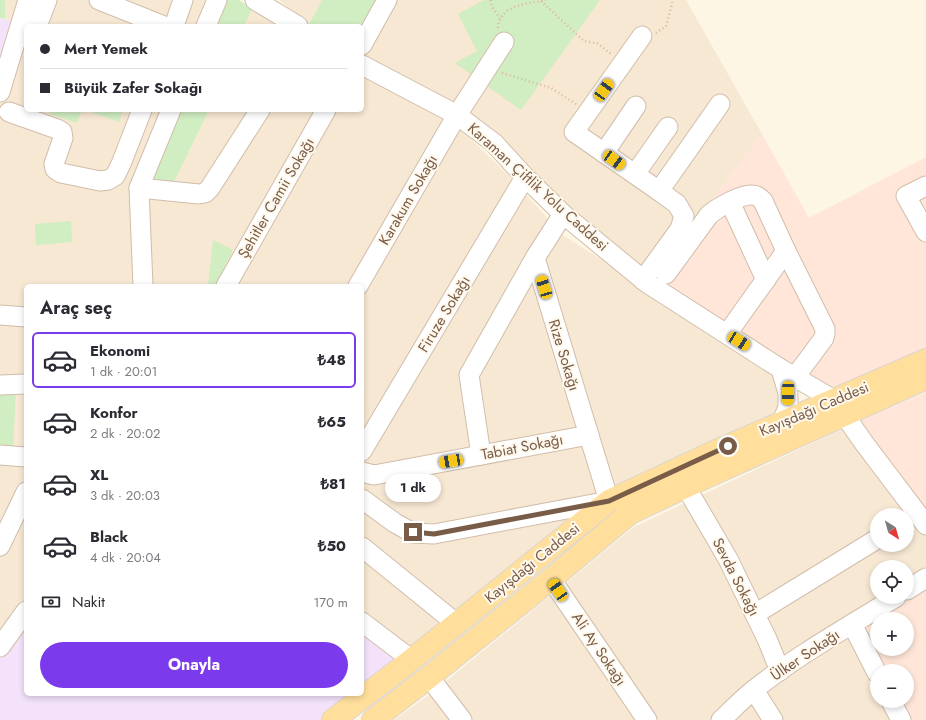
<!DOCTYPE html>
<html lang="tr">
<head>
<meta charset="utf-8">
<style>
  body { margin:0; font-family:Jost,sans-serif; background:#f7f7f7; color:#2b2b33; height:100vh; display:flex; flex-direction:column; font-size:15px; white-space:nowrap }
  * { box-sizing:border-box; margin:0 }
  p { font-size:13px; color:#7c7c81 }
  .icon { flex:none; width:22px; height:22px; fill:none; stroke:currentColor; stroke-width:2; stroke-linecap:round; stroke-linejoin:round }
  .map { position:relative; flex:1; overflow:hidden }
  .sheet { position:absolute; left:24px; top:284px; width:340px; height:412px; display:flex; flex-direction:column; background:#fff; border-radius:6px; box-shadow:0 2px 6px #0003 }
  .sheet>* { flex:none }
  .guide { position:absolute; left:24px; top:24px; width:340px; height:88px; border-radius:6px; box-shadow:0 2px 6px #0003; display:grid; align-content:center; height:88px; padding:0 16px; background:#fff }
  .needle { width:26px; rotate:143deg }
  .buttons { position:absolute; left:870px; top:508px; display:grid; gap:8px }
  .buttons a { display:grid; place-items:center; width:44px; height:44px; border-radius:50%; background:#fff; box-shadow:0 2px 6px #0003; font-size:20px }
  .end { position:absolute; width:18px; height:18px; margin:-9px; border:5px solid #795c48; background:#fff; box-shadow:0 0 0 2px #fff }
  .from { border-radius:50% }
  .bubble { position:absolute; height:28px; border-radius:14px; background:#fff; box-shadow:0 2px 6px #0003; font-size:13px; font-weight:700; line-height:28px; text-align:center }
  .car { position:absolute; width:12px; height:24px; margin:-12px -6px; border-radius:5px; box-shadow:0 0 3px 1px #0007; background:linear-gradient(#f5c518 24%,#345 0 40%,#f5c518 0 76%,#345 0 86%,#f5c518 0) }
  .guide b { display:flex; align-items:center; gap:14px; height:38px; font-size:15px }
  .guide b+b { border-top:1px solid #e1e1e2 }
  .guide i { width:10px; height:10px; background:#2b2b33 }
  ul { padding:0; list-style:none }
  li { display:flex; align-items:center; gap:12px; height:56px; margin:0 8px 6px; padding:0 8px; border:2px solid transparent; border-radius:6px }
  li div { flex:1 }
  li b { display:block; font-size:15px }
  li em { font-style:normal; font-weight:700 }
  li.selected { border-color:#7c3aed }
  li>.icon { width:36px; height:36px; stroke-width:1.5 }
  h2 { padding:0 16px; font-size:18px; line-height:48px }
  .pay { display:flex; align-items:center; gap:10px; height:44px; padding:0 16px; font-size:15px }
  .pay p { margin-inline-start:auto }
  .cta { display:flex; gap:8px; margin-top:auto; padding:8px 16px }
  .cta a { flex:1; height:46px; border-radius:24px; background:#7c3aed; color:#fff; font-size:16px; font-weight:700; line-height:46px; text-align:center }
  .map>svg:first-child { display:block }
</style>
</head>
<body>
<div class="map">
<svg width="926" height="720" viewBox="0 0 926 720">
  <rect width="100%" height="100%" fill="#fef6e5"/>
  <g fill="#f6e8d3" fill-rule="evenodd">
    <polygon points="5,0 211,0 201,26 27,26 5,19"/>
    <polygon points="279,0 322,0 309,24"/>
    <polygon points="379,0 686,0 762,134 653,279 608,246 494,136 362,56 362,30"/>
    <polygon points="252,9 278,26 244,26"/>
    <polygon points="26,28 26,110 169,110 171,188 209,110 362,110 362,76 459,128 503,170 564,236 772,366 784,393 779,410 603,495 546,536 404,660 362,627 362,286 26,286 26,618 0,654 0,89"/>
    <path d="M853 424 926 520V578L907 590V567H877V597H895L852 624 877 673V701H891L901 720H394L433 692 634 527ZM877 515H907V545H877Z"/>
  </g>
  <g fill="#ffe6d8" fill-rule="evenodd">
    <polygon points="762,134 809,218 926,157 926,352 834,396 653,279"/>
    <polygon points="926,392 926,520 853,424"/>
    <path d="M926 578V720H901L891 701H907V671H877L852 624ZM877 619H907V649H877Z"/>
  </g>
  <g fill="#f3e2fa">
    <polygon points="0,18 12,21 0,62"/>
    <polygon points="26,621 26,694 356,694 320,720 0,720 0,657"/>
    <polygon points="362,627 404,660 362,690"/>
  </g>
  <g fill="#d1edc2">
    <polygon points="0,0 5,0 5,19 0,18"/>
    <polygon points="211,0 239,0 252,9 244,26 201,26"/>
    <polygon points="322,0 379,0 362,26 312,26 309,24"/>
    <polygon points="484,0 600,0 521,110 455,63 477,51 458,14"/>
    <polygon points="51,110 82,110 77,123 50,114"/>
    <polygon points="85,110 123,110 119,122"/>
    <polygon points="169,110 209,110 171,188 139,188"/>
    <polygon points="71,221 72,242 36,245 35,224"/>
    <polygon points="213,240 233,250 215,286 208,286"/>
    <polygon points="16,389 13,448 0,448 0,390"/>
  </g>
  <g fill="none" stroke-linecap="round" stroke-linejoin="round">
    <g stroke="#d1bdaa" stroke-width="21">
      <g id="minor">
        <polyline points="99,0 164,26"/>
        <polyline points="255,0 298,26"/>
        <polyline points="37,26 47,0"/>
        <polyline points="174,26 183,0"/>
        <polyline points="206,26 217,0"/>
        <polyline points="642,36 574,132 659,191 720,104"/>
        <polyline points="362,45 387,0"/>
        <polyline points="362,65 457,115 494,143 525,177 563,214 647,283 781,369 834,400 864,443 926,525"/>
        <polyline points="0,92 28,0"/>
        <polyline points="9,112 57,129 62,132 63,138 54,164 55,169 61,173 100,181 108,180 115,176 121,164 142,110"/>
        <polyline points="604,153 636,106"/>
        <polyline points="635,174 668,127"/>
        <polyline points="926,186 906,196 926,232"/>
        <polyline points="139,188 199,194 205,193 210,188 260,110"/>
        <polyline points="730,202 766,280"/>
        <polyline points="786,251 825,329 825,333 824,338 795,377"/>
        <path d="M666 274 709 215C717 208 741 194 752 195 757 195 760 198 763 201L786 251 727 334"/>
        <polyline points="643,280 680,229 684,216 677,204 659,191"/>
        <polyline points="143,286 139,188 171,110"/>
        <polyline points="226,286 326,110"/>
        <polyline points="358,286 457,115 504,42"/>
        <polyline points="0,315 26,317"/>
        <polyline points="781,369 788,393 788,407 782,422"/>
        <polyline points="0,385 26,384"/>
        <polyline points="362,451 525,177"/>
        <polyline points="0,455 26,457"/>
        <polyline points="481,455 469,375 535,258"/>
        <polyline points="362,472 374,475 589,435"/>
        <polyline points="686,487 728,559 767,639 780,671"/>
        <polyline points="362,499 395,523 413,533 434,534 609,501 535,258 563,214"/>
        <polyline points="0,546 26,492"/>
        <polyline points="362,547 457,624"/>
        <polyline points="551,579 647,720"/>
        <polyline points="907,590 926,578"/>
        <polyline points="755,614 877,539"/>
        <polyline points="362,622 412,660"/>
        <polyline points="852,624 877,673"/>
        <polyline points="0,647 26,611"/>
        <polyline points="429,677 462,720"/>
        <polyline points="754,690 773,720"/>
        <polyline points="891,701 901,720"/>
        <path d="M721 720C732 710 743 698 755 689 799 654 848 627 896 597"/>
      </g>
    </g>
    <g stroke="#dcd5cf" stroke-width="24">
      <g id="major">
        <polyline points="333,720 405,665 609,501 714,452 926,360"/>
        <polyline points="373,720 429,677 551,579 630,513 704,478 926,378"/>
      </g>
    </g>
    <g stroke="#dbb89d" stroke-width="2.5" stroke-dasharray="1 3" stroke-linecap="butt">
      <path d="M491 0C490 6 496 13 500 18"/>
      <polyline points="541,1 584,41 597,43 611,54"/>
      <path d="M498 28C499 4 529 4 546 0"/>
      <polyline points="656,33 666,26 673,0"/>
      <polyline points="502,73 551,88 576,104"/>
    </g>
    <use href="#minor" stroke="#fff" stroke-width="19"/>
    <use href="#major" stroke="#ffdf9b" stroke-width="22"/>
  </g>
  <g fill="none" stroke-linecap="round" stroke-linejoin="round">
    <polyline stroke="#795c48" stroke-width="5" points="413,532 434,534 609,501 728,446"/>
  </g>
  <g text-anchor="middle" stroke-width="4" stroke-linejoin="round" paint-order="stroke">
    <g font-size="15" fill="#795c48" stroke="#fff9ed">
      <text transform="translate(538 187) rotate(42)" y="5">Karaman Çiftlik Yolu Caddesi</text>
      <text transform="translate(276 198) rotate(-60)" y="5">Şehitler Camii Sokağı</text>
      <text transform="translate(408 200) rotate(-60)" y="5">Karakum Sokağı</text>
      <text transform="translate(444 314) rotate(-59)" y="5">Firuze Sokağı</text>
      <text transform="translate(564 355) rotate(73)" y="5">Rize Sokağı</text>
      <text transform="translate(814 409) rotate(-23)" y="5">Kayışdağı Caddesi</text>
      <text transform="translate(522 447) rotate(-11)" y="5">Tabiat Sokağı</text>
      <text transform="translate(532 563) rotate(-39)" y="5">Kayışdağı Caddesi</text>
      <text transform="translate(736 577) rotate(63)" y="5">Sevda Sokağı</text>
      <text transform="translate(599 649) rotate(56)" y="5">Ali Ay Sokağı</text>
      <text transform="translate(805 655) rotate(-34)" y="5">Ülker Sokağı</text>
    </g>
  </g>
</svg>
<div class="buttons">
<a><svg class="needle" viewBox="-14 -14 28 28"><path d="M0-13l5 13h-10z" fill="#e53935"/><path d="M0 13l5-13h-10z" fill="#7c7c81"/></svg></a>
<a><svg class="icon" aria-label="locate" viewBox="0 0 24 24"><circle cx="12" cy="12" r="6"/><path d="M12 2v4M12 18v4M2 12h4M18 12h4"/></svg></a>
<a>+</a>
<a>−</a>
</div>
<i class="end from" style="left:728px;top:446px"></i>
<i class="end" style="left:413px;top:532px"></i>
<div class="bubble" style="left:385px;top:474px;width:56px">1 dk</div>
<i class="car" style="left:604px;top:90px;rotate:35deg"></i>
<i class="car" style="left:614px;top:160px;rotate:125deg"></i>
<i class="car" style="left:544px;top:287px;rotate:343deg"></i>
<i class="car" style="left:739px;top:341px;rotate:122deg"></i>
<i class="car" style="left:788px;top:393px;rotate:181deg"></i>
<i class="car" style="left:451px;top:461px;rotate:260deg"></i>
<i class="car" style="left:558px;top:590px;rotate:326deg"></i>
<div class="guide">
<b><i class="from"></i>Mert Yemek</b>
<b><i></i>Büyük Zafer Sokağı</b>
</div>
<section class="sheet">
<h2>Araç seç</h2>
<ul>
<li class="selected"><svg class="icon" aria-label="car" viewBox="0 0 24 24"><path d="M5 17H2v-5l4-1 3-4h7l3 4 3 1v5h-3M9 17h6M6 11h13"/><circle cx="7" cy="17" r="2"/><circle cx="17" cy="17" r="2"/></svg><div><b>Ekonomi</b><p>1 dk · 20:01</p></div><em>₺48</em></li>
<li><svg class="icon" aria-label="car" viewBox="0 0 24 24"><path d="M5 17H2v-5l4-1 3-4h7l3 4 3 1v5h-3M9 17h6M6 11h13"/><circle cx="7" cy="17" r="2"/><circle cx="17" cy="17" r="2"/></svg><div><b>Konfor</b><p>2 dk · 20:02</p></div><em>₺65</em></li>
<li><svg class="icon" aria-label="car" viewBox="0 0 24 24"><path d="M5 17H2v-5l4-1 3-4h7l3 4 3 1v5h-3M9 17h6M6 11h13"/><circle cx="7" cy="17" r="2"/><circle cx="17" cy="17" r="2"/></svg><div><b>XL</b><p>3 dk · 20:03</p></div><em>₺81</em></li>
<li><svg class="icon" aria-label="car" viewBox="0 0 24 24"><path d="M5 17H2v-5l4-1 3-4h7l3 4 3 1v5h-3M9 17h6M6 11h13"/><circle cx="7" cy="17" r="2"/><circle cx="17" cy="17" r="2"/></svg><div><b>Black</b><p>4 dk · 20:04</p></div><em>₺50</em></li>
</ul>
<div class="pay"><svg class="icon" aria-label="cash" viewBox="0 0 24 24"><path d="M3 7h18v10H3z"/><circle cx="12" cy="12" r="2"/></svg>Nakit<p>170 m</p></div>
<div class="cta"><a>Onayla</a></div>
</section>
</div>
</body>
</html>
